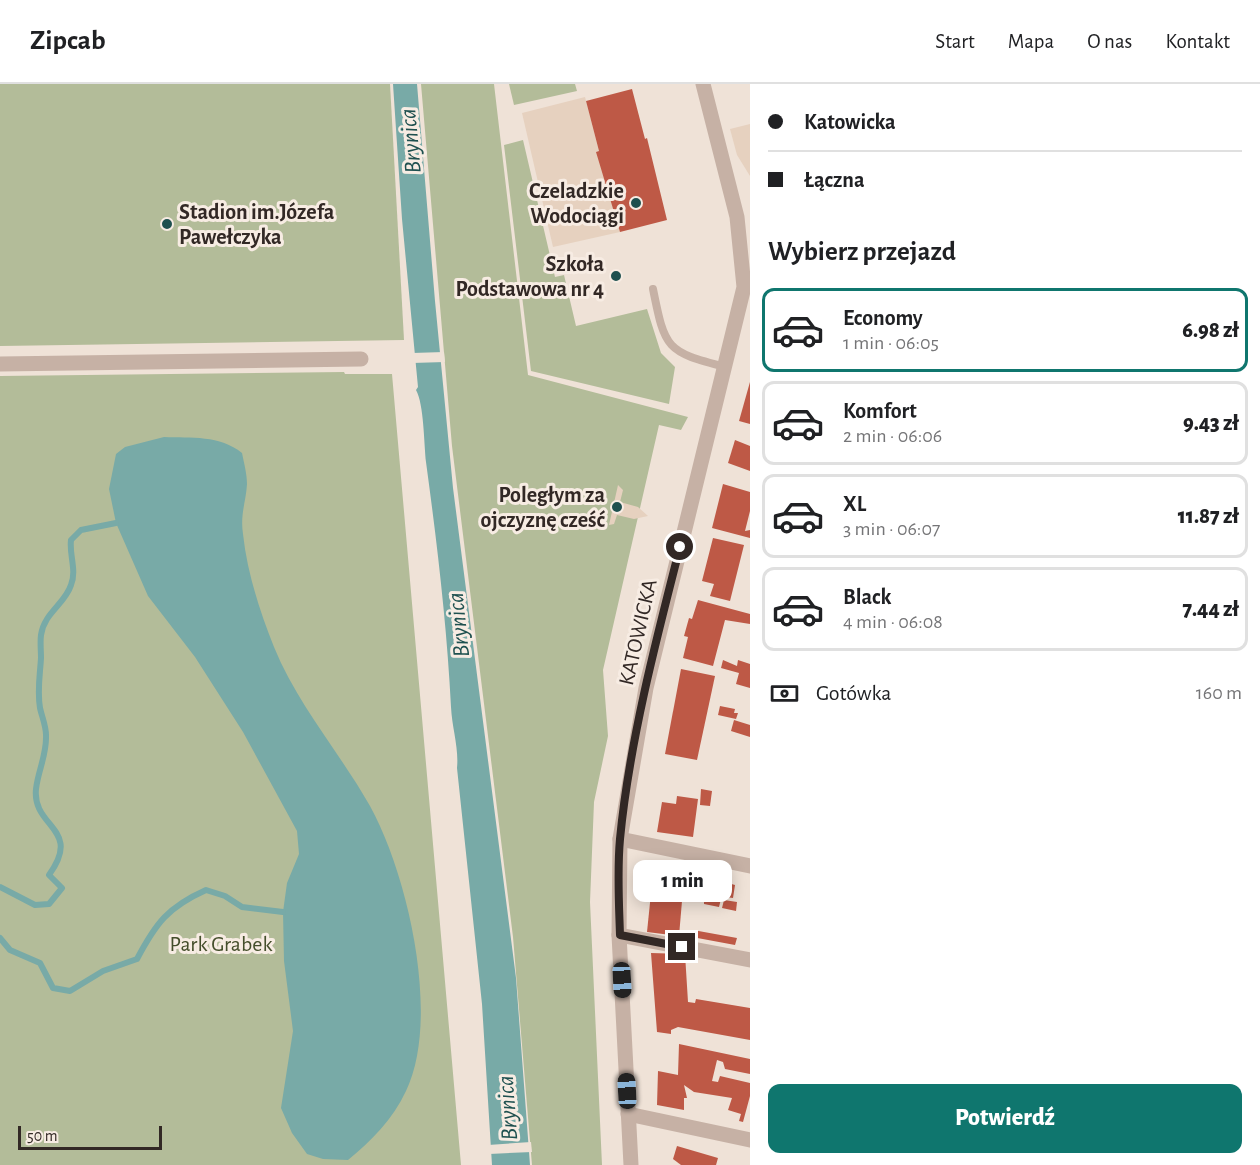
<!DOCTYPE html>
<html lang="pl">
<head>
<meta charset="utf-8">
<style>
  body { margin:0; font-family:"Alegreya Sans",sans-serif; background:#f2f2f2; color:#202124; height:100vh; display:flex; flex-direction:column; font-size:22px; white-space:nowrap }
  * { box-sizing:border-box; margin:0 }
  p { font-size:20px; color:#757577 }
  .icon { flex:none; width:33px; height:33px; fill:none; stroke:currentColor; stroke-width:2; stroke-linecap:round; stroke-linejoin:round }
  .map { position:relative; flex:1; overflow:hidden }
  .drawer { display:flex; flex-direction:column; background:#fff; width:510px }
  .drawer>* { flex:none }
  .guide { display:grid; align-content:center; height:132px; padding:0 18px; background:#fff }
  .scale { position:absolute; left:18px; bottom:15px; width:144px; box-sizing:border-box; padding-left:6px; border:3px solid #322825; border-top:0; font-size:16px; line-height:21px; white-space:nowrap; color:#322825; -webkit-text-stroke:4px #f7ece3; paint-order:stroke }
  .end { position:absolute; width:27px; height:27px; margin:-14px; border:8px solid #322825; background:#fff; box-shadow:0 0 0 3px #fff }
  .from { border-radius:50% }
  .bubble { position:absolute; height:42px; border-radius:12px; background:#fff; box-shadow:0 3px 15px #0003; font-size:20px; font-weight:800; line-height:42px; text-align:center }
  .car { position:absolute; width:18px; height:36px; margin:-18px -9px; border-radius:8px; box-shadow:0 0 4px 2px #0007; background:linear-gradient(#222 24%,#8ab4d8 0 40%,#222 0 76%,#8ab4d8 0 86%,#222 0) }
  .guide b { display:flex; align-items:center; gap:21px; height:57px; font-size:22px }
  .guide b+b { border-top:2px solid #e0e0e0 }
  .guide i { width:15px; height:15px; background:#202124 }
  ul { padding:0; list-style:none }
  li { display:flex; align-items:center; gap:18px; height:84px; margin:0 12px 9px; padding:0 6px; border:3px solid #e0e0e0; border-radius:12px }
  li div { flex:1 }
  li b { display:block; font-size:22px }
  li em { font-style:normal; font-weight:800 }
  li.selected { border-color:#0f766e }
  li>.icon { width:54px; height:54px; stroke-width:1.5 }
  h2 { padding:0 18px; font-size:27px; line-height:72px }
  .pay { display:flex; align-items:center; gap:15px; height:66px; padding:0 18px; font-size:22px }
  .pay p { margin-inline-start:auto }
  .cta { display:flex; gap:12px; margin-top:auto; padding:12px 18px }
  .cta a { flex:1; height:69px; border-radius:12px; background:#0f766e; color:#fff; font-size:24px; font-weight:800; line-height:69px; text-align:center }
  header { display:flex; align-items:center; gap:36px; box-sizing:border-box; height:84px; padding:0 30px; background:#fff; border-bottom:2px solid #e0e0e0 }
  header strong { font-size:28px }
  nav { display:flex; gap:33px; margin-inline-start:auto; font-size:21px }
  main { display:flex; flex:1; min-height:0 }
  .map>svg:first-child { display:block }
</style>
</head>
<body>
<header>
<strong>Zipcab</strong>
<nav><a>Start</a><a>Mapa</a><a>O nas</a><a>Kontakt</a></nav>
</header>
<main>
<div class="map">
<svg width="750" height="1081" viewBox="0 0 750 1081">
  <rect width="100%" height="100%" fill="#efe2d7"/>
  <g fill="#b3bc99">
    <polygon points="0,0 390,0 404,256 0,262"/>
    <polygon points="421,0 494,0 528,291 688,333 681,346 659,341 603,586 608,652 594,718 590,818 602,1081 532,1081 513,853 452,362"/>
    <polygon points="509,0 575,0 577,7 514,21"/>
    <polygon points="523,56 555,193 564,191 576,242 647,225 661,269 675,283 669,320 531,287 504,61"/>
    <polygon points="344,288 345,290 392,290 461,1081 0,1081 0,292"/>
  </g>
  <g fill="#e6d1bf">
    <polygon points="585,13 599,67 597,68 620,148 553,163 522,29"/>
    <polygon points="750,40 750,92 737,71 730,45"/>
    <polygon points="618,401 623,406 620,418 638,423 648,432 634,435 617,431 614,440 609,441"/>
  </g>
  <g fill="#78aaa7">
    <path d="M393 0H417L435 217 453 404 516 894 530 1081H492L482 920 457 684C459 664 452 644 451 623 447 542 437 459 426 378 424 360 424 320 416 306L418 303 402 135Z"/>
    <path d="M164 353C191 354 220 351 242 369 244 379 247 390 247 400 246 418 240 430 243 450 247 488 260 528 274 563 297 620 340 669 370 722 408 791 441 934 406 1007 393 1035 371 1057 348 1076L323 1075 307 1070 292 1049 281 1024 293 947 284 877 283 828 287 799 299 770 297 747 243 648 195 573 148 512 116 439 109 405 116 370 125 363Z"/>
  </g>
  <g fill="#efe2d7">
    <polygon points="444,268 445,278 412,279 412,269"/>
    <polygon points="531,1058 532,1068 489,1070 488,1061"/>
  </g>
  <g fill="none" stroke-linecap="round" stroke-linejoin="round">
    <g stroke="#78aaa7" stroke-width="6">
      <path d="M0 803 35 821 49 820 62 804 49 791C83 744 32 744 36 705 38 687 47 670 46 651 46 642 42 633 40 624 37 607 40 591 41 574 41 567 40 558 41 551 44 529 65 520 71 501 77 486 69 471 71 456L81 446 116 439"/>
      <path d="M0 854 10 866 40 879 53 904 70 907 103 887 137 875C156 839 168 823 206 806L225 812 242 823 283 828"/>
    </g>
  </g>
  <g fill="#be5946">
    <polygon points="632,5 645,55 647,54 667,136 620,148 596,68 599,67 586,17"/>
    <polygon points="750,298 750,340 739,337"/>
    <polygon points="735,356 750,362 750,387 728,379"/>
    <polygon points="723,400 750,408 750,427 745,447 750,446 750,454 712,444"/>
    <polygon points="713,454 744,461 730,517 710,512 714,500 702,497"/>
    <polygon points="698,516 750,530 750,540 725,536 713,582 683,574 688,553 684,552 689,534 692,535"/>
    <polygon points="723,576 737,582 738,576 750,580 750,604 736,600 739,589 721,584"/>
    <polygon points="681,585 715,592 697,676 665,670"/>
    <polygon points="720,622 735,625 734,629 738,629 736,635 718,631"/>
    <polygon points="734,636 750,641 750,653 731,647"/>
    <polygon points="701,705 712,707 710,722 700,721"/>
    <polygon points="677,712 698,715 693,753 657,748 662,718 676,720"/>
    <polygon points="654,780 685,782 679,852 647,848"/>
    <polygon points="728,799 735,801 733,814 726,813"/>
    <polygon points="704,813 721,815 719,823 704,820"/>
    <polygon points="724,816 737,818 736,827 722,824"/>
    <polygon points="693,846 737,854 735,861 692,853"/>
    <polygon points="651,869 685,870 688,918 695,919 696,915 750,924 750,956 678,943 671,946 671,950 657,948"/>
    <polygon points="679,960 750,975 750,990 725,985 723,978 717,976 712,997 718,998 720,992 750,999 750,1012 743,1038 739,1037 741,1030 728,1026 732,1014 694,1008 684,1001 687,1014 684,1014 684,1026 657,1021 658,987 678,991"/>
    <polygon points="677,1062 718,1074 716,1081 681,1081 673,1075"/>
  </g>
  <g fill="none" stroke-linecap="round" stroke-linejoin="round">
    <path stroke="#c6b1a5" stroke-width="8" d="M653 205C665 265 666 268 726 283"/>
    <g stroke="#c6b1a5" stroke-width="15">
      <polyline points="0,280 361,275"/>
      <polyline points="620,755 750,782"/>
      <polyline points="619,851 750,876"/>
      <polyline points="628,1030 750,1056"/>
    </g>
    <polyline stroke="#c6b1a5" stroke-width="15" points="631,1081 619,851 620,755 646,604 744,203 737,133 703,0"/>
  </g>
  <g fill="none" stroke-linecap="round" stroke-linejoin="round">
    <path stroke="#322825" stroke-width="8" d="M680 463C656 556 629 660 620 755 617 787 619 819 620 851L682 863"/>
  </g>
  <g fill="#1e504f" stroke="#f7ece3" stroke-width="2">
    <circle cx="636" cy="119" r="6"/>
    <circle cx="167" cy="140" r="6"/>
    <circle cx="616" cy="192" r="6"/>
    <circle cx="617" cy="423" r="6"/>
  </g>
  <g text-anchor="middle" stroke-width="6" stroke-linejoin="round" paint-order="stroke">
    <g font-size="22" font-weight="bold" fill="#322825" stroke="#f7ece3" text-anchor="end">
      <text x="624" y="114">Czeladzkie<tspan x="624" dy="25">Wodociągi</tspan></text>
      <text x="179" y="135" text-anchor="start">Stadion im.Józefa<tspan x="179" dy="25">Pawełczyka</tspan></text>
      <text x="604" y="187">Szkoła<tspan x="604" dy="25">Podstawowa nr 4</tspan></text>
      <text x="605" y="418">Poległym za<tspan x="605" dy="25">ojczyznę cześć</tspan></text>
    </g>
    <g font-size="22" fill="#322825" stroke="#f7ece3">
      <text transform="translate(637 548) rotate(-77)" y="8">KATOWICKA</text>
    </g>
    <g font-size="22" fill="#444e2b" stroke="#f7ece3">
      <text x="221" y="867">Park Grabek</text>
    </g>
    <g font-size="24" font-style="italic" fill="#1e504f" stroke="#f7ece3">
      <text transform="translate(410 57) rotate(-95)" y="8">Brynica</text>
      <text transform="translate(458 541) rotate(-96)" y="8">Brynica</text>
      <text transform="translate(507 1024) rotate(-94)" y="8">Brynica</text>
    </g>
  </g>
</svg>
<div class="scale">50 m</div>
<i class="end from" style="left:680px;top:463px"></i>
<i class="end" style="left:682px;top:863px"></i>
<div class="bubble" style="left:633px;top:776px;width:99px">1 min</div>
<i class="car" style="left:622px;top:896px;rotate:177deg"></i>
<i class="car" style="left:627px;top:1007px;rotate:357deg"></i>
</div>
<section class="drawer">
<div class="guide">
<b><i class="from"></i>Katowicka</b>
<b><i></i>Łączna</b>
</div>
<h2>Wybierz przejazd</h2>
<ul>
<li class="selected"><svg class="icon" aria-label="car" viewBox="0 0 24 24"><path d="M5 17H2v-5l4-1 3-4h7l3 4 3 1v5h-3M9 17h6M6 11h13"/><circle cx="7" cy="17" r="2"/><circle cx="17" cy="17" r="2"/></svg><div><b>Economy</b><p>1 min · 06:05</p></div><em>6.98 zł</em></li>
<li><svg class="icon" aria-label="car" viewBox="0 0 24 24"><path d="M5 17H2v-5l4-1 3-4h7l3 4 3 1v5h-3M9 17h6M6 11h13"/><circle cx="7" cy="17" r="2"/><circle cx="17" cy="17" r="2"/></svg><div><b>Komfort</b><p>2 min · 06:06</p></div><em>9.43 zł</em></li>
<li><svg class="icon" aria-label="car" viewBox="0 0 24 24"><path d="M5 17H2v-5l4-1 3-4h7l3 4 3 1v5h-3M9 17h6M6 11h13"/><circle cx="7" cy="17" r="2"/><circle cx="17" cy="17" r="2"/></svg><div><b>XL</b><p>3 min · 06:07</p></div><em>11.87 zł</em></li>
<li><svg class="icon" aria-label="car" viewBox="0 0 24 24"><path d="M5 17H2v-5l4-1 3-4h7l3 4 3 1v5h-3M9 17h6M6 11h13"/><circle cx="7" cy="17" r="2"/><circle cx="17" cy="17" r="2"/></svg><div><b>Black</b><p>4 min · 06:08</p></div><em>7.44 zł</em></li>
</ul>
<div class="pay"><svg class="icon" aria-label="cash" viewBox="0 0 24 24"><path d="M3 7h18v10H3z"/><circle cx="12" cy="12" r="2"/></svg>Gotówka<p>160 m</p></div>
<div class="cta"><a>Potwierdź</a></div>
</section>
</main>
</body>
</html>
